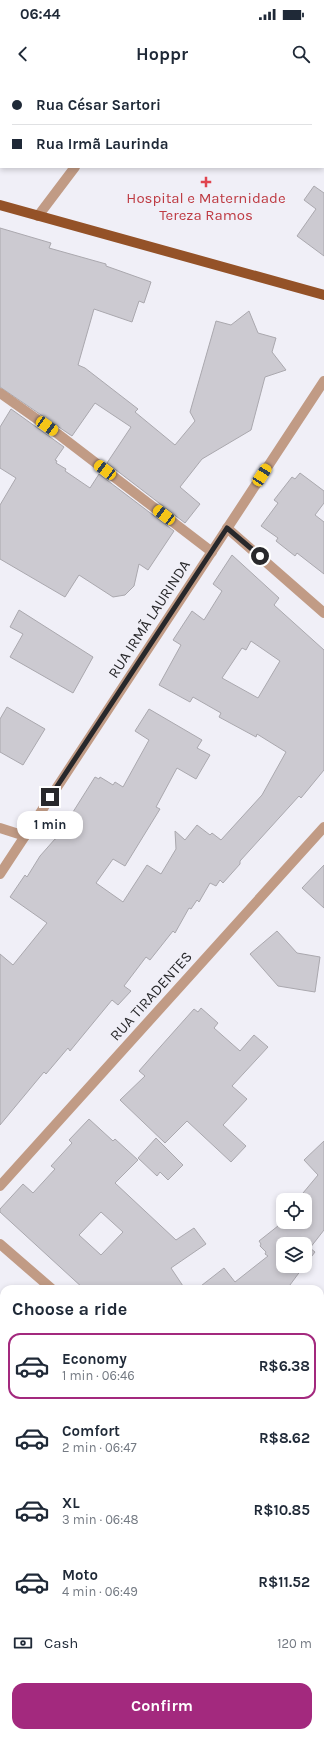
<!DOCTYPE html>
<html lang="en">
<head>
<meta charset="utf-8">
<style>
  body { margin:0; font-family:Karla,sans-serif; background:#f6f6f7; color:#1f2937; height:100vh; display:flex; flex-direction:column; font-size:15px; white-space:nowrap }
  * { box-sizing:border-box; margin:0 }
  p { font-size:13px; color:#747a83 }
  .icon { flex:none; width:22px; height:22px; fill:none; stroke:currentColor; stroke-width:2; stroke-linecap:round; stroke-linejoin:round }
  .map { position:relative; flex:1; overflow:hidden }
  .side { position:absolute; left:0px; top:1205px; width:324px; height:452px; display:flex; flex-direction:column; background:#fff; border-radius:12px 12px 0 0; box-shadow:0 2px 6px #0003 }
  .side>* { flex:none }
  .hud { position:absolute; left:0px; top:0px; width:324px; height:88px; box-shadow:0 2px 6px #0003; display:grid; align-content:center; height:88px; padding:0 12px; background:#fff }
  .buttons { position:absolute; left:276px; top:1113px; display:grid; gap:8px }
  .buttons a { display:grid; place-items:center; width:36px; height:36px; border-radius:8px; background:#fff; box-shadow:0 2px 6px #0003; font-size:20px }
  .end { position:absolute; width:18px; height:18px; margin:-9px; border:5px solid #28282b; background:#fff; box-shadow:0 0 0 2px #fff }
  .from { border-radius:50% }
  .bubble { position:absolute; height:28px; border-radius:12px; background:#fff; box-shadow:0 2px 6px #0003; font-size:13px; font-weight:700; line-height:28px; text-align:center }
  .car { position:absolute; width:12px; height:24px; margin:-12px -6px; border-radius:5px; box-shadow:0 0 3px 1px #0007; background:linear-gradient(#f5c518 24%,#345 0 40%,#f5c518 0 76%,#345 0 86%,#f5c518 0) }
  .hud b { display:flex; align-items:center; gap:14px; height:38px; font-size:15px }
  .hud b+b { border-top:1px solid #e0e1e3 }
  .hud i { width:10px; height:10px; background:#1f2937 }
  ul { padding:0; list-style:none }
  li { display:flex; align-items:center; gap:12px; height:66px; margin:0 8px 6px; padding:0 4px; border:2px solid transparent; border-radius:12px }
  li div { flex:1 }
  li b { display:block; font-size:15px }
  li em { font-style:normal; font-weight:700 }
  li.active { border-color:#a3297e }
  li>.icon { width:36px; height:36px; stroke-width:1.5 }
  h2 { padding:0 12px; font-size:18px; line-height:48px }
  .pay { display:flex; align-items:center; gap:10px; height:44px; padding:0 12px; font-size:15px }
  .pay p { margin-inline-start:auto }
  .action { display:flex; gap:8px; margin-top:auto; padding:8px 12px }
  .action a { flex:1; height:46px; border-radius:12px; background:#a3297e; color:#fff; font-size:16px; font-weight:700; line-height:46px; text-align:center }
  .status { display:flex; justify-content:space-between; align-items:center; height:28px; padding:0 20px; background:#fff; direction:ltr }
  .status svg { height:11px; fill:currentColor }
  header { display:flex; justify-content:space-between; align-items:center; height:52px; padding:0 12px; background:#fff; font-size:18px; font-weight:700 }
  .map>svg:first-child { display:block }
</style>
</head>
<body>
<div class="status"><b>06:44</b><svg viewBox="0 0 49 12"><path d="M0 12V9h3v3zM5 12V6h3v6zM10 12V3h3v9zM15 12V0h3v12zM26 1h20v11H26zM47 4h2v5h-2z"/></svg></div>
<header><svg class="icon" aria-label="back" viewBox="0 0 24 24"><path d="M15 5l-7 7 7 7"/></svg>Hoppr<svg class="icon" aria-label="search" viewBox="0 0 24 24"><circle cx="10" cy="10" r="6"/><path d="M15 15l6 6"/></svg></header>
<div class="map">
<svg width="324" height="1657" viewBox="0 0 324 1657">
  <rect width="100%" height="100%" fill="#f0eff7"/>
  <polygon fill="#b4edbc" points="4,1613 4,1653 313,1653 307,1657 0,1657 0,1615"/>
  <g fill="#cccad1" stroke="#aaa8ae" fill-rule="evenodd">
    <polygon points="314,106 324,113 324,176 297,156 316,129 304,120"/>
    <polygon points="0,148 51,163 49,168 106,184 106,186 151,202 144,223 139,221 132,242 94,229 78,285 85,288 138,329 135,332 175,365 195,341 190,332 216,241 231,245 249,231 258,253 276,258 272,272 286,290 265,297 251,350 202,379 180,407 200,424 185,443 107,383 131,347 95,323 72,356 0,307"/>
    <polygon points="11,329 64,367 55,380 57,381 56,383 66,389 65,391 90,408 99,394 174,451 148,490 139,484 134,506 125,515 113,517 79,495 65,517 0,479 0,425 16,398 0,388 0,347"/>
    <polygon points="300,393 324,411 324,423 315,435 324,442 324,494 297,473 295,476 276,461 278,458 261,446 278,423 274,420 292,397 295,399"/>
    <path d="M232 475 279 518 274 525 324 570V690L301 718 299 716 240 781V784L223 803 220 800 216 806 210 803 199 822 197 820 191 829 189 828 175 853 173 851 150 880 146 877 124 906 131 911 118 925 112 920 70 971 68 968 46 994 44 992 0 1045V874L13 885 47 843 10 817 25 795 27 797 40 776 55 759H56L95 697 99 699 100 697 113 705 115 702 123 707 149 660 135 651 149 629 202 660 197 668 210 675 196 699 177 688 156 727 160 729 125 786 113 779 96 803 123 822 147 785 161 794 176 769 175 751 185 760 197 745 210 755 212 753 221 760 262 715 286 672 257 654 256 657 219 637 221 633 193 617 190 622 159 605 181 565 173 560 192 531 204 540 222 511 213 504ZM251 561 280 581 258 618 222 598 242 568 246 570Z"/>
    <polygon points="19,530 93,577 73,613 10,577 23,554 10,547"/>
    <polygon points="7,627 45,649 23,685 0,672 0,639"/>
    <polygon points="324,785 324,828 302,808"/>
    <polygon points="277,851 297,873 320,877 315,912 278,906 250,874"/>
    <polygon points="201,928 218,943 214,948 240,971 254,955 268,967 232,1006 247,1019 223,1045 246,1066 231,1082 187,1041 165,1063 120,1020 145,996 139,991 153,975 194,929 198,932"/>
    <path d="M89 1039 113 1061 115 1059 138 1080 115 1103 176 1160 194 1148 206 1164 171 1188 185 1209H84L0 1132V1129L23 1104 33 1113 55 1089 51 1086 72 1063 69 1060ZM101 1132 123 1152 101 1175 79 1155Z"/>
    <polygon points="156,1058 183,1085 168,1100 160,1092 157,1096 138,1078"/>
    <polygon points="324,1061 324,1150 310,1168 315,1172 305,1185 305,1164 283,1164 283,1186 304,1186 287,1209 197,1209 224,1188 235,1202 268,1176 265,1174 266,1172 260,1166 261,1164 259,1161 283,1142 305,1142 305,1125 309,1122 303,1113 318,1095 304,1080"/>
  </g>
  <g fill="none" stroke-linecap="round" stroke-linejoin="round">
    <g stroke="#c19b85" stroke-width="10">
      <polyline points="141,1 142,0"/>
      <polyline points="38,136 75,87"/>
      <polyline points="0,313 58,354 212,472"/>
      <polyline points="227,448 324,533"/>
      <polyline points="0,748 25,756"/>
      <polyline points="0,794 324,301"/>
      <polyline points="0,1106 324,747"/>
      <polyline points="0,1164 52,1209"/>
      <polyline points="320,1257 324,1251"/>
      <polyline points="320,1267 324,1263"/>
      <polyline points="320,1445 324,1448"/>
      <polyline points="0,1562 4,1559"/>
      <polyline points="0,1586 4,1582"/>
      <polyline points="320,1625 324,1624"/>
    </g>
    <polyline stroke="#945228" stroke-width="10" points="0,125 324,215"/>
  </g>
  <g fill="none" stroke-linecap="round" stroke-linejoin="round">
    <polyline stroke="#28282b" stroke-width="5" points="50,717 227,448 260,476"/>
  </g>
  <path fill="#e0444e" stroke="#f0eff7" stroke-width="1.5" d="M204 96h4v4h4v4h-4v4h-4v-4h-4v-4h4z"/>
  <g text-anchor="middle" stroke-width="3.5" stroke-linejoin="round" paint-order="stroke">
    <g font-size="15" fill="#be3a42" stroke="#f0eff7">
      <text x="206" y="123">Hospital e Maternidade<tspan x="206" dy="17">Tereza Ramos</tspan></text>
    </g>
    <g font-size="15" fill="#28282b" stroke="#f0eff7">
      <text transform="translate(149 539) rotate(-57)" y="5">RUA IRMÃ LAURINDA</text>
      <text transform="translate(151 916) rotate(-48)" y="5">RUA TIRADENTES</text>
    </g>
  </g>
</svg>
<div class="buttons">
<a><svg class="icon" aria-label="locate" viewBox="0 0 24 24"><circle cx="12" cy="12" r="6"/><path d="M12 2v4M12 18v4M2 12h4M18 12h4"/></svg></a>
<a><svg class="icon" aria-label="layers" viewBox="0 0 24 24"><path d="M12 4l9 5-9 5-9-5zM3 14l9 5 9-5"/></svg></a>
</div>
<i class="end from" style="left:260px;top:476px"></i>
<i class="end" style="left:50px;top:717px"></i>
<div class="bubble" style="left:17px;top:731px;width:66px">1 min</div>
<i class="car" style="left:47px;top:346px;rotate:125deg"></i>
<i class="car" style="left:105px;top:390px;rotate:307deg"></i>
<i class="car" style="left:262px;top:395px;rotate:33deg"></i>
<i class="car" style="left:164px;top:435px;rotate:307deg"></i>
<div class="hud">
<b><i class="from"></i>Rua César Sartori</b>
<b><i></i>Rua Irmã Laurinda</b>
</div>
<section class="side">
<h2>Choose a ride</h2>
<ul>
<li class="active"><svg class="icon" aria-label="car" viewBox="0 0 24 24"><path d="M5 17H2v-5l4-1 3-4h7l3 4 3 1v5h-3M9 17h6M6 11h13"/><circle cx="7" cy="17" r="2"/><circle cx="17" cy="17" r="2"/></svg><div><b>Economy</b><p>1 min · 06:46</p></div><em>R$6.38</em></li>
<li><svg class="icon" aria-label="car" viewBox="0 0 24 24"><path d="M5 17H2v-5l4-1 3-4h7l3 4 3 1v5h-3M9 17h6M6 11h13"/><circle cx="7" cy="17" r="2"/><circle cx="17" cy="17" r="2"/></svg><div><b>Comfort</b><p>2 min · 06:47</p></div><em>R$8.62</em></li>
<li><svg class="icon" aria-label="car" viewBox="0 0 24 24"><path d="M5 17H2v-5l4-1 3-4h7l3 4 3 1v5h-3M9 17h6M6 11h13"/><circle cx="7" cy="17" r="2"/><circle cx="17" cy="17" r="2"/></svg><div><b>XL</b><p>3 min · 06:48</p></div><em>R$10.85</em></li>
<li><svg class="icon" aria-label="car" viewBox="0 0 24 24"><path d="M5 17H2v-5l4-1 3-4h7l3 4 3 1v5h-3M9 17h6M6 11h13"/><circle cx="7" cy="17" r="2"/><circle cx="17" cy="17" r="2"/></svg><div><b>Moto</b><p>4 min · 06:49</p></div><em>R$11.52</em></li>
</ul>
<div class="pay"><svg class="icon" aria-label="cash" viewBox="0 0 24 24"><path d="M3 7h18v10H3z"/><circle cx="12" cy="12" r="2"/></svg>Cash<p>120 m</p></div>
<div class="action"><a>Confirm</a></div>
</section>
</div>
</body>
</html>
